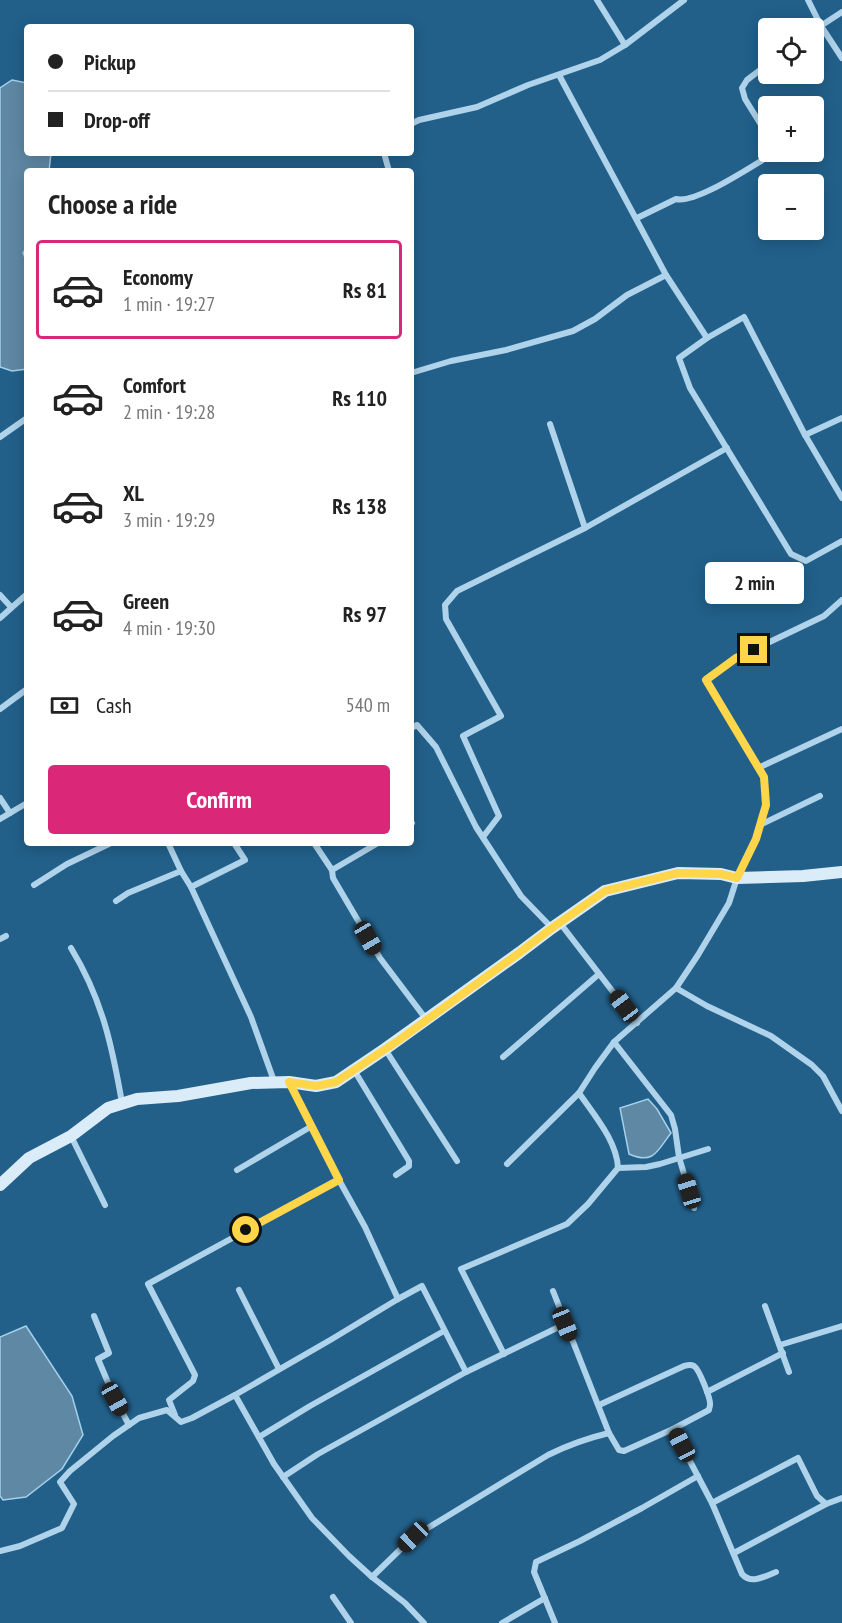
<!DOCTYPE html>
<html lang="en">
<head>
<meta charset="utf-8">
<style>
  body { margin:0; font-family:"PT Sans Narrow",sans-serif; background:#f2f2f2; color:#222; height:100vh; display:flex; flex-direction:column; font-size:22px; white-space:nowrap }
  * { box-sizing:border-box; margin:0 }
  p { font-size:20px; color:#767676 }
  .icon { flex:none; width:33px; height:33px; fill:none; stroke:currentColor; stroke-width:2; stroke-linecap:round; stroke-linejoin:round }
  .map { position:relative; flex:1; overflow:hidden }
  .side { position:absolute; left:24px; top:168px; width:390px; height:678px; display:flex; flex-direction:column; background:#fff; border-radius:6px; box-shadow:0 3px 15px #0003 }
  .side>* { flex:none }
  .banner { position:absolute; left:24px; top:24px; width:390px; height:132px; border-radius:6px; box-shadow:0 3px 15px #0003; display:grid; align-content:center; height:132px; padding:0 24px; background:#fff }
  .buttons { position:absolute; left:758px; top:18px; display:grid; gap:12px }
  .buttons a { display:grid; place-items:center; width:66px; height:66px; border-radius:6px; background:#fff; box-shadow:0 3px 15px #0003; font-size:30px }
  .end { position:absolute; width:27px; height:27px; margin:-14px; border:8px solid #ffd54a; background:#111; box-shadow:0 0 0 3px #111 }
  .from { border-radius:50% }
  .bubble { position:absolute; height:42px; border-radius:6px; background:#fff; box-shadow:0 3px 15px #0003; font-size:20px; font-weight:800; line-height:42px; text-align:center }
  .car { position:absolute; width:18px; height:36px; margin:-18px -9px; border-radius:8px; box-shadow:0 0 4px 2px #0007; background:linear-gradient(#222 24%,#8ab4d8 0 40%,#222 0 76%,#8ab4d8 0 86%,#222 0) }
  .banner b { display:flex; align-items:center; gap:21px; height:57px; font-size:22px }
  .banner b+b { border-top:2px solid #e0e0e0 }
  .banner i { width:15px; height:15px; background:#222 }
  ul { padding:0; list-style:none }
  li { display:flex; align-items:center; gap:18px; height:99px; margin:0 12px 9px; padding:0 12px; border:3px solid transparent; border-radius:6px }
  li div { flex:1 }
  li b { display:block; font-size:22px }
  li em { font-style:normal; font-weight:800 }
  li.on { border-color:#db2777 }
  li>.icon { width:54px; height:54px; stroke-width:1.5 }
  h2 { padding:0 24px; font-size:27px; line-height:72px }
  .pay { display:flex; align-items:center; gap:15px; height:66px; padding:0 24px; font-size:22px }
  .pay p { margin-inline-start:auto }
  .action { display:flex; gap:12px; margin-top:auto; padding:12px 24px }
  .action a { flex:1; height:69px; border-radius:6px; background:#db2777; color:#fff; font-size:24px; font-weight:800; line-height:69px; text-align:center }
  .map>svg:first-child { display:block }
</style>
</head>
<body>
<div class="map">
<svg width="842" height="1623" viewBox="0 0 842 1623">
  <rect width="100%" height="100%" fill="#22608a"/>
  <g fill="#5f88a5" stroke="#a3d0eb" stroke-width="1.5">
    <polygon points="12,80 27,83 27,153 51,153 49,171 27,171 27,246 23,253 27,262 27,369 12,371 0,367 0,88"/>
    <path d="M648 1099 657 1109 671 1133C657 1151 654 1165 629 1154L620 1108Z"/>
    <polygon points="26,1326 72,1396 83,1435 62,1469 26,1497 3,1500 0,1496 0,1337"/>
  </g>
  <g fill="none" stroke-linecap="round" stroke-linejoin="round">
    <g stroke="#afd3ea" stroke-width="6">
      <polyline points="597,0 625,45"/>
      <polyline points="808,0 821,26 842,58"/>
      <polyline points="813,31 842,12"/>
      <polyline points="768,64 747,80 742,88 745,99 768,136"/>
      <polyline points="559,75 666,275 707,338 679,358 690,388 791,554 806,561 842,541"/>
      <polyline points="411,124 419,120 477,107 528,85 600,60 625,45 684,0"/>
      <polyline points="384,153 389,171"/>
      <path d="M637 218 676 199C695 204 747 169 766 158L771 152"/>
      <polyline points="707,338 744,317 805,435 842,498"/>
      <polyline points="411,373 451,361 506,350 573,331 595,319 627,295 666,275"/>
      <polyline points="550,424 585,528"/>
      <polyline points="805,435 842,418"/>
      <polyline points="0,437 27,418"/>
      <polyline points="0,595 11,607"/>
      <polyline points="0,618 27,594"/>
      <polyline points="0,709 27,689"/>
      <polyline points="411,728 417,725 436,747 476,827 521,896 552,928"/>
      <polyline points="758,768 842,729"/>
      <polyline points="0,798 10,813"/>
      <polyline points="0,819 27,803"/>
      <polyline points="411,824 412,823"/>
      <polyline points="760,825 820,796"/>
      <polyline points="483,837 499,816 463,736 501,716 446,619 445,605 457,591 585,528 727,448"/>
      <polyline points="168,843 181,871 191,887 251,1017 274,1081"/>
      <polyline points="314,843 332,870 333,878 380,958 426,1019"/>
      <polyline points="332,870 378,843"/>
      <polyline points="34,885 67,864 111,843"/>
      <polyline points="191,887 245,860 234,843"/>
      <polyline points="116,901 128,893 181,871"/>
      <polyline points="560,923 637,1023"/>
      <polyline points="0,939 6,936"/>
      <path d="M71 948C102 999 112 1045 122 1103"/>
      <polyline points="676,988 707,1006 771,1036 812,1065 823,1076 842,1111"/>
      <polyline points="614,1042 671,1115 675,1129 679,1157 694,1208"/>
      <polyline points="385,1049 457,1161"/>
      <polyline points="503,1057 599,974"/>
      <polyline points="354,1070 409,1161 409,1166 396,1175"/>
      <polyline points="71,1136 105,1205"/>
      <polyline points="507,1164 579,1093 595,1068 614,1042 676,988 698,955 729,903 737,878 756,839 766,805 764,777 706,679 736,658 824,616 842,600"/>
      <polyline points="618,1168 646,1167 660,1164 708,1149"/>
      <polyline points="237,1170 312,1126"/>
      <polyline points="239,1290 279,1369"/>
      <polyline points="553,1291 609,1433"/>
      <polyline points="765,1306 789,1372"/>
      <polyline points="94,1316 109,1353 98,1359 115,1399 129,1425"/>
      <polyline points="780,1345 842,1326"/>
      <path d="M504 1354 461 1269 567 1224 588 1204 618 1168C617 1141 594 1115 579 1093"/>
      <polyline points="466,1372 565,1324"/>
      <polyline points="707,1392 783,1353"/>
      <polyline points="235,1395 332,1339 398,1299 365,1227 339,1180 289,1082"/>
      <polyline points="175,1415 169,1400 193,1381 195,1375 148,1284 339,1180"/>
      <path d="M673 1429 712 1503 742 1574C751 1585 765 1576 776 1572"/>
      <polyline points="259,1437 310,1406 444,1331"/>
      <polyline points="283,1477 318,1454 466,1372 422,1286 398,1299"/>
      <polyline points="712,1503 798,1458 817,1496 826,1504 842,1498"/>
      <path d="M0 1551 20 1546 62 1528 74 1504 60 1482 70 1471 113 1436 139 1418 167 1410 181 1422 192 1418 235 1395 274 1464 312 1518 349 1556 372 1577 413 1537 548 1455C568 1445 588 1438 609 1433L619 1450 624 1451 673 1429 709 1410C709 1408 710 1407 710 1405 711 1399 699 1369 694 1366 690 1364 688 1365 684 1366L599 1405"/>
      <polyline points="734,1553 826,1504"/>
      <polyline points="372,1577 405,1603 424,1623"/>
      <polyline points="333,1597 351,1623"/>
      <polyline points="502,1623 545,1598"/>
      <polyline points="555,1623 534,1572 536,1562 580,1541 642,1508 698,1476"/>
    </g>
    <polyline stroke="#daecf8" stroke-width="12" points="0,1185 29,1158 71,1136 108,1108 137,1099 178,1096 251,1083 289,1082 316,1086 336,1082 385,1049 519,953 552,928 605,891 678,873 721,874 737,878 803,876 842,872"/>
  </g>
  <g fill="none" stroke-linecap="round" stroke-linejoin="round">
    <polyline stroke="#ffd54a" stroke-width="8" points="246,1230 339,1180 289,1082 316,1086 336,1082 399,1040 519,953 552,928 605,891 678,873 721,874 737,878 756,839 766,805 764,777 706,680 736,658 754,650"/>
  </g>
</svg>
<div class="buttons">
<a><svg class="icon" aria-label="locate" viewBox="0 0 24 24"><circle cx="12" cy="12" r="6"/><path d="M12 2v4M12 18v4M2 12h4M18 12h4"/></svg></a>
<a>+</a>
<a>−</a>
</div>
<i class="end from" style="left:246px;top:1230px"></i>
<i class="end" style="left:754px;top:650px"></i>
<div class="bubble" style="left:705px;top:562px;width:99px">2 min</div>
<i class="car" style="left:368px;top:938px;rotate:150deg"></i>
<i class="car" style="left:624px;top:1006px;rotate:323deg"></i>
<i class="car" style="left:689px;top:1191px;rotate:343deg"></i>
<i class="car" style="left:565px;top:1324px;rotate:158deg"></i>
<i class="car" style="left:115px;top:1399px;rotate:151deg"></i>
<i class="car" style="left:682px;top:1445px;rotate:332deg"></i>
<i class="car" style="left:413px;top:1537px;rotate:226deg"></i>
<div class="banner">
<b><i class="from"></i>Pickup</b>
<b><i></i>Drop-off</b>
</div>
<section class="side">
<h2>Choose a ride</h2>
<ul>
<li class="on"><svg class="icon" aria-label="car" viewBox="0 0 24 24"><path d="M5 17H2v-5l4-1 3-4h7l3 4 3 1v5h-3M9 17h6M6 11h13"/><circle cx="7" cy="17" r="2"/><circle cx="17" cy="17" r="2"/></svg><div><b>Economy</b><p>1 min · 19:27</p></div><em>Rs 81</em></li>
<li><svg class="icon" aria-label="car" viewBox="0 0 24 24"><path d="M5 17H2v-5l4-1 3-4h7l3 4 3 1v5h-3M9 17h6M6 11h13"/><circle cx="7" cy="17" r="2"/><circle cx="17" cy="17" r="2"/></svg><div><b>Comfort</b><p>2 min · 19:28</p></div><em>Rs 110</em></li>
<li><svg class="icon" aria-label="car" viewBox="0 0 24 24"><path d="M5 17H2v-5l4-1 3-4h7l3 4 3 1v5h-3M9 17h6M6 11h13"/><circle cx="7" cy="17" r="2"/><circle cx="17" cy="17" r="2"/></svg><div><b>XL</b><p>3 min · 19:29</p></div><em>Rs 138</em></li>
<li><svg class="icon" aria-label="car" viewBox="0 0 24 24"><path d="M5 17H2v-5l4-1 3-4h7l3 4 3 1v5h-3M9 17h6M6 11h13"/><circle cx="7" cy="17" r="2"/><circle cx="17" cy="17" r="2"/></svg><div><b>Green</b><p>4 min · 19:30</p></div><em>Rs 97</em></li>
</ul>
<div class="pay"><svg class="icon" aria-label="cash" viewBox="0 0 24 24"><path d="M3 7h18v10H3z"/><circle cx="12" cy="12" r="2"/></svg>Cash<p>540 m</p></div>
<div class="action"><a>Confirm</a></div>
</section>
</div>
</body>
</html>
